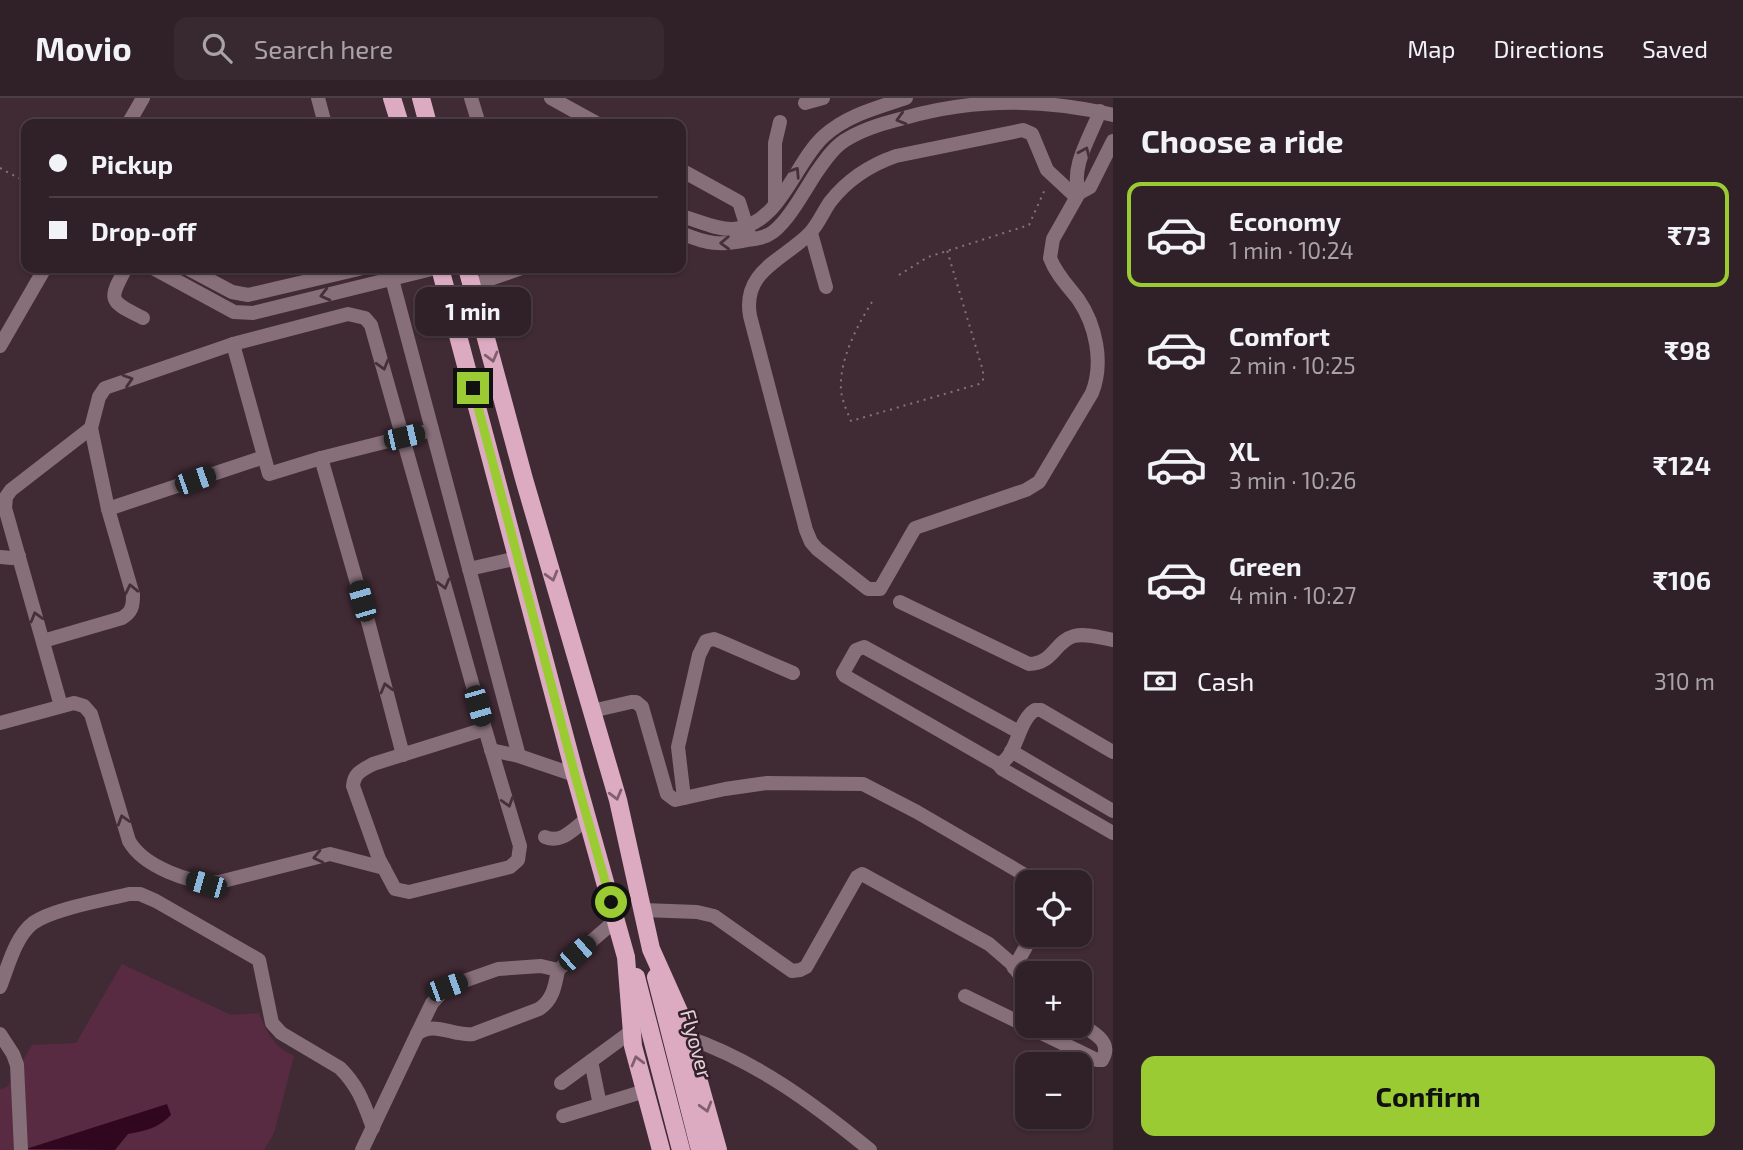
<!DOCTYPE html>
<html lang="en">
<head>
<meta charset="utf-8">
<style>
  body { margin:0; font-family:"Exo 2",sans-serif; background:#38282f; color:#f1f3f6; height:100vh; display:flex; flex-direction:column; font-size:26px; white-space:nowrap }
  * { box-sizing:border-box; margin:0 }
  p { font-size:23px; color:#a8a3a7 }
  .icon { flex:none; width:38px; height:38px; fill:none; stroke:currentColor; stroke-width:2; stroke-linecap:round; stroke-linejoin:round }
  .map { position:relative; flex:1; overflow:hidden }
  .side { display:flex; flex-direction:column; background:#302027; width:630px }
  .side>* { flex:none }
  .top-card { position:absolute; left:21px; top:21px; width:665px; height:154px; border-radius:14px; box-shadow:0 2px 5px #0004,0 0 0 2px #4b3e44; display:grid; align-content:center; height:154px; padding:0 28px; background:#302027 }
  .controls { position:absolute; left:1015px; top:772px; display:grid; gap:14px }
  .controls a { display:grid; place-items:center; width:77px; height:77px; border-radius:14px; background:#302027; box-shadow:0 2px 5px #0004,0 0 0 2px #4b3e44; font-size:35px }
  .end { position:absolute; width:32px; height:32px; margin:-16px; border:9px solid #9bcb33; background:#111; box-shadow:0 0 0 4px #111 }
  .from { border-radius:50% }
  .bubble { position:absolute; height:49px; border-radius:14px; background:#302027; box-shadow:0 2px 5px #0004,0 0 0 2px #4b3e44; font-size:23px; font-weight:700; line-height:49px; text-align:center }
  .car { position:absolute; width:21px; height:42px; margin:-21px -10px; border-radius:9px; box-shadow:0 0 5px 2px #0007; background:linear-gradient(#222 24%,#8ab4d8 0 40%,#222 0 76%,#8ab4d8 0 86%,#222 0) }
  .top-card b { display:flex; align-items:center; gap:24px; height:66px; font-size:26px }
  .top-card b+b { border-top:2px solid #4b3e44 }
  .top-card i { width:18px; height:18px; background:#f1f3f6 }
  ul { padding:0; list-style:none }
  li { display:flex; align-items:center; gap:21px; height:105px; margin:0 14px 10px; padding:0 14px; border:4px solid transparent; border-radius:14px }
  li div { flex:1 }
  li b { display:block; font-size:26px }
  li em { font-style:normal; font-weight:700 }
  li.active { border-color:#9bcb33 }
  li>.icon { width:63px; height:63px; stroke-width:1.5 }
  h2 { padding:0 28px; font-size:32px; line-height:84px }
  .pay { display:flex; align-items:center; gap:18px; height:77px; padding:0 28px; font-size:26px }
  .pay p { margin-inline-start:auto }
  .button { display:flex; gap:14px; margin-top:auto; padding:14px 28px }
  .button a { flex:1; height:80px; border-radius:14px; background:#9bcb33; color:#111; font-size:28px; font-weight:700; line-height:80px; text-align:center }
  header { display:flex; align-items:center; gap:42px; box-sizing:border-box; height:98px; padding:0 35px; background:#302027; border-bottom:2px solid #4b3e44 }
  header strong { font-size:33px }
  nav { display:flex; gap:38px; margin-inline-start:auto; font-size:24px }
  .search { width:490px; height:63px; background:#38282f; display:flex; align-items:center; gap:18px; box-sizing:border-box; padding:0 24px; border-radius:14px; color:#a8a3a7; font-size:26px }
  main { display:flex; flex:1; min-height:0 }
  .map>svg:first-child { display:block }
</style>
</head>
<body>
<header>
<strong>Movio</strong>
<div class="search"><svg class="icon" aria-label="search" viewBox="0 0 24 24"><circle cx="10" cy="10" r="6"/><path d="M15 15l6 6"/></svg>Search here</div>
<nav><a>Map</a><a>Directions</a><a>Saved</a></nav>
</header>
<main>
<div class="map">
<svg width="1113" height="1052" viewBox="0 0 1113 1052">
  <rect width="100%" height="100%" fill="#402a34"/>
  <path fill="#582b42" d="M122 866 231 917 259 915C266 934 275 950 294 958L274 1035 264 1052H0V991L7 989 32 947 76 945Z"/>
  <path fill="#31061f" d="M167 1006 171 1017C158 1030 146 1033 128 1036L115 1052 26 1051Z"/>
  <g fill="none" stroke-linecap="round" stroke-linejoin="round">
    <g stroke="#86737c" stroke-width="2" stroke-dasharray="2 5" stroke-linecap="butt">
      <polyline points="0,70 26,84"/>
      <polyline points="899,177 928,159 1029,127 1046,89"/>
      <path d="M872 204C857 228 839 262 841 292 842 303 847 313 851 323L979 286 983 283V273L947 152"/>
    </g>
    <g stroke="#876f7a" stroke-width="14">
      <polyline points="318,0 325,26"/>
      <polyline points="471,0 479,26"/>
      <polyline points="551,0 598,26"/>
      <polyline points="805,5 823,0"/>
      <polyline points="128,26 143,0"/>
      <polyline points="681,72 739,104 749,136"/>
      <path d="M1079 95C1070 68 1091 38 1100 13"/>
      <path d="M1076 99 1047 72 1032 36 1023 32 896 58C870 67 847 82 830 104 823 114 818 127 809 136 783 162 742 173 750 218L806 432 811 444 817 451 868 491H880L915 430 1026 392 1039 384 1092 295C1104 265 1096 227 1078 201 1068 188 1056 176 1050 160L1053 141 1079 95 1090 89 1113 43"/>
      <polyline points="775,106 775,45 780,24"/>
      <path d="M681 118C697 122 716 132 733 131 780 128 794 65 824 38 847 17 877 10 906 0"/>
      <path d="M681 135C707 146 720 148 748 142 756 141 765 140 773 134 789 122 805 92 816 75 825 62 835 47 849 40 866 30 885 25 904 20 974 0 1042 0 1113 17"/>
      <polyline points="811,135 826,189"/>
      <path d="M126 170C107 204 110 203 143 220"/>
      <polyline points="153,170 234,214 253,215 436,170"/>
      <polyline points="187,170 232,194 248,197 363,170"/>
      <polyline points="389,170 519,658"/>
      <polyline points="473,187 522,170"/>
      <polyline points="233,246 269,376 321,360 432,332"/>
      <polyline points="0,248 45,170"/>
      <polyline points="321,360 369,527 403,657"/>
      <polyline points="108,411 264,359"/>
      <polyline points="0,459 12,460 19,458"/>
      <polyline points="469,471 518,460"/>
      <path d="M900 504 1029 566C1053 566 1055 543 1074 538 1086 535 1102 540 1113 542"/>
      <path d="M43 543 122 520C132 514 133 508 133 497L108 411 91 330"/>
      <path d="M61 608 5 410 6 399 11 392 91 330 99 299 105 290 233 246 348 216 365 220 371 227 485 631 520 748 518 762 510 769 409 794 395 791 379 761 353 688C354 675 362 672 373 666L485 631"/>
      <polyline points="592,613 631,604 636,604 642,609 667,696 675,702 725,691 767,685 863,686 917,714 1037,784"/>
      <path d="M0 625 74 605 84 608 91 616 129 743C143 768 191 787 219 784L330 756 384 770"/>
      <path d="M1019 634 864 549 856 552 843 575 845 578 998 666C1017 661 1017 623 1035 612H1041L1113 654"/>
      <polyline points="491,652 519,658 575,677"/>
      <polyline points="1011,653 1113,713"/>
      <polyline points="998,666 1002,671 1113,735"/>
      <polyline points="684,700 678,649 699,557 706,543 714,541 724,545 793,575"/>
      <path d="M545 739C563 746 574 730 588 720"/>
      <polyline points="643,812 697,814 714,818 792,873 800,872 806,869 857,779 862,776 989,846 1011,865 1027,887"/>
      <polyline points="1014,870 1033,836"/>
      <path d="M0 889C8 869 15 839 33 825 52 811 105 802 129 796H140L156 803 259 862 272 925 281 935 340 970C359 989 364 1006 373 1030"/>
      <path d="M965 898 1097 962H1102C1113 944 1094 935 1080 926"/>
      <polyline points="0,936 13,956 17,967 21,1052"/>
      <polyline points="417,936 432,905 447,889 498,871 541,868 558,872 616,822"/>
      <path d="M686 939C755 962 814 1006 870 1052"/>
      <polyline points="591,963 600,1007"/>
      <polyline points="561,985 632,933"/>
      <polyline points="563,1018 645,993"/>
      <path d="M362 1052 417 936C434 922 454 939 473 936L539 911C553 902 555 888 558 872"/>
    </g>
    <g stroke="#dcabc2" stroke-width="18">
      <polyline points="392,0 400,26"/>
      <polyline points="421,0 428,26"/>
      <polyline points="440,170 575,677 626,859 633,948 661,1052"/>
      <polyline points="467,170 524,381 618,702 651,851 680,916 718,1052"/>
      <polyline points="636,879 681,1052"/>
      <polyline points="656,879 700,1052"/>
    </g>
  </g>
  <defs><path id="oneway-chevron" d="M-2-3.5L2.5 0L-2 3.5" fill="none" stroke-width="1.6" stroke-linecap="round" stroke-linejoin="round" transform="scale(1.75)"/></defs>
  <g stroke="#45303a">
    <use href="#oneway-chevron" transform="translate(901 21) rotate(164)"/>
    <use href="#oneway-chevron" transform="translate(1085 54) rotate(-66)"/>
    <use href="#oneway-chevron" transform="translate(795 74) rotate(-57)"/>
    <use href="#oneway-chevron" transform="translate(725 145) rotate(178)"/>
    <use href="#oneway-chevron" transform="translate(325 197) rotate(166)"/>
    <use href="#oneway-chevron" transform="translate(383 267) rotate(74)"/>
    <use href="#oneway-chevron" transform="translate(128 282) rotate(-18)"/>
    <use href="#oneway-chevron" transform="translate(444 486) rotate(75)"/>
    <use href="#oneway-chevron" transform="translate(131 491) rotate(-102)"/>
    <use href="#oneway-chevron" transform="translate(36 519) rotate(-106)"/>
    <use href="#oneway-chevron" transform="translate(386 590) rotate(-105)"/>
    <use href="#oneway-chevron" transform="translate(508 704) rotate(73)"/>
    <use href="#oneway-chevron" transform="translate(123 722) rotate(-107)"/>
    <use href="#oneway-chevron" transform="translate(318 759) rotate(167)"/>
  </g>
  <g stroke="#805f6e">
    <use href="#oneway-chevron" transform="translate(492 259) rotate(75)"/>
    <use href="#oneway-chevron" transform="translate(552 478) rotate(74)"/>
    <use href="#oneway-chevron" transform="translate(616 697) rotate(75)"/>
    <use href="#oneway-chevron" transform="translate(637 963) rotate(-105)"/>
    <use href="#oneway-chevron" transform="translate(706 1009) rotate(74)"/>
  </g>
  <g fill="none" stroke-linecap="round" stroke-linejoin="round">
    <polyline stroke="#9bcb33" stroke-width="9" points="473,290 575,677 611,804"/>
  </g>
  <g text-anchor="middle" stroke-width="5" stroke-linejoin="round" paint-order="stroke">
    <g font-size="21" fill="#e2d3da" stroke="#35202a">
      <text transform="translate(696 946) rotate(75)" y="7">Flyover</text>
    </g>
  </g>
</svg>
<div class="controls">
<a><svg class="icon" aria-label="locate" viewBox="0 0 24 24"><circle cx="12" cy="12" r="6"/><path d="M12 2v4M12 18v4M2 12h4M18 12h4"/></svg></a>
<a>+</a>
<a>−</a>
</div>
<i class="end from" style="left:611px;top:804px"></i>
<i class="end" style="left:473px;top:290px"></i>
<div class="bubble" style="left:415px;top:189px;width:116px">1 min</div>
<i class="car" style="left:404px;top:339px;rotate:77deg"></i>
<i class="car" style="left:195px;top:382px;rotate:71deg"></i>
<i class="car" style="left:362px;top:503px;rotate:344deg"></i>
<i class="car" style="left:478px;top:608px;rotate:164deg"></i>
<i class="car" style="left:206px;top:786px;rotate:286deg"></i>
<i class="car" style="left:577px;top:855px;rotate:49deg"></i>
<i class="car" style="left:447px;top:889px;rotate:70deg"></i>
<div class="top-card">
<b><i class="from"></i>Pickup</b>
<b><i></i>Drop-off</b>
</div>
</div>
<section class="side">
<h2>Choose a ride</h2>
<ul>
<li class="active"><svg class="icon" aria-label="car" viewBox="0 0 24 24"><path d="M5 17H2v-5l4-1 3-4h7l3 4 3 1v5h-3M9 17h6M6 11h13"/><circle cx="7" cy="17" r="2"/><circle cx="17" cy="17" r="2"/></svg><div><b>Economy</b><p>1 min · 10:24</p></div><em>₹73</em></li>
<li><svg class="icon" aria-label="car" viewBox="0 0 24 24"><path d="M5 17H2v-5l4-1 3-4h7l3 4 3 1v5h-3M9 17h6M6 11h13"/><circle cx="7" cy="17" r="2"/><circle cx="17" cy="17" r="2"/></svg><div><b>Comfort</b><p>2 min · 10:25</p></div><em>₹98</em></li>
<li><svg class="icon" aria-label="car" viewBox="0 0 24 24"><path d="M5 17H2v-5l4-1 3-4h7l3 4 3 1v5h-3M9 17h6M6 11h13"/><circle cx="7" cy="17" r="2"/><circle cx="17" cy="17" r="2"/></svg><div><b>XL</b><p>3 min · 10:26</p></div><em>₹124</em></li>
<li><svg class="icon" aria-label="car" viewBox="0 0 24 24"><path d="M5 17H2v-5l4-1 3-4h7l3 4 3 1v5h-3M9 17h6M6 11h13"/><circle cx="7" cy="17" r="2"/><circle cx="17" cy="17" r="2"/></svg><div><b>Green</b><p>4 min · 10:27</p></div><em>₹106</em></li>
</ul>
<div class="pay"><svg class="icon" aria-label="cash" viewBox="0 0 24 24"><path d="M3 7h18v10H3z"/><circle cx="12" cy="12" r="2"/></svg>Cash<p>310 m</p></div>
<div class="button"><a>Confirm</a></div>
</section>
</main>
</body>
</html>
